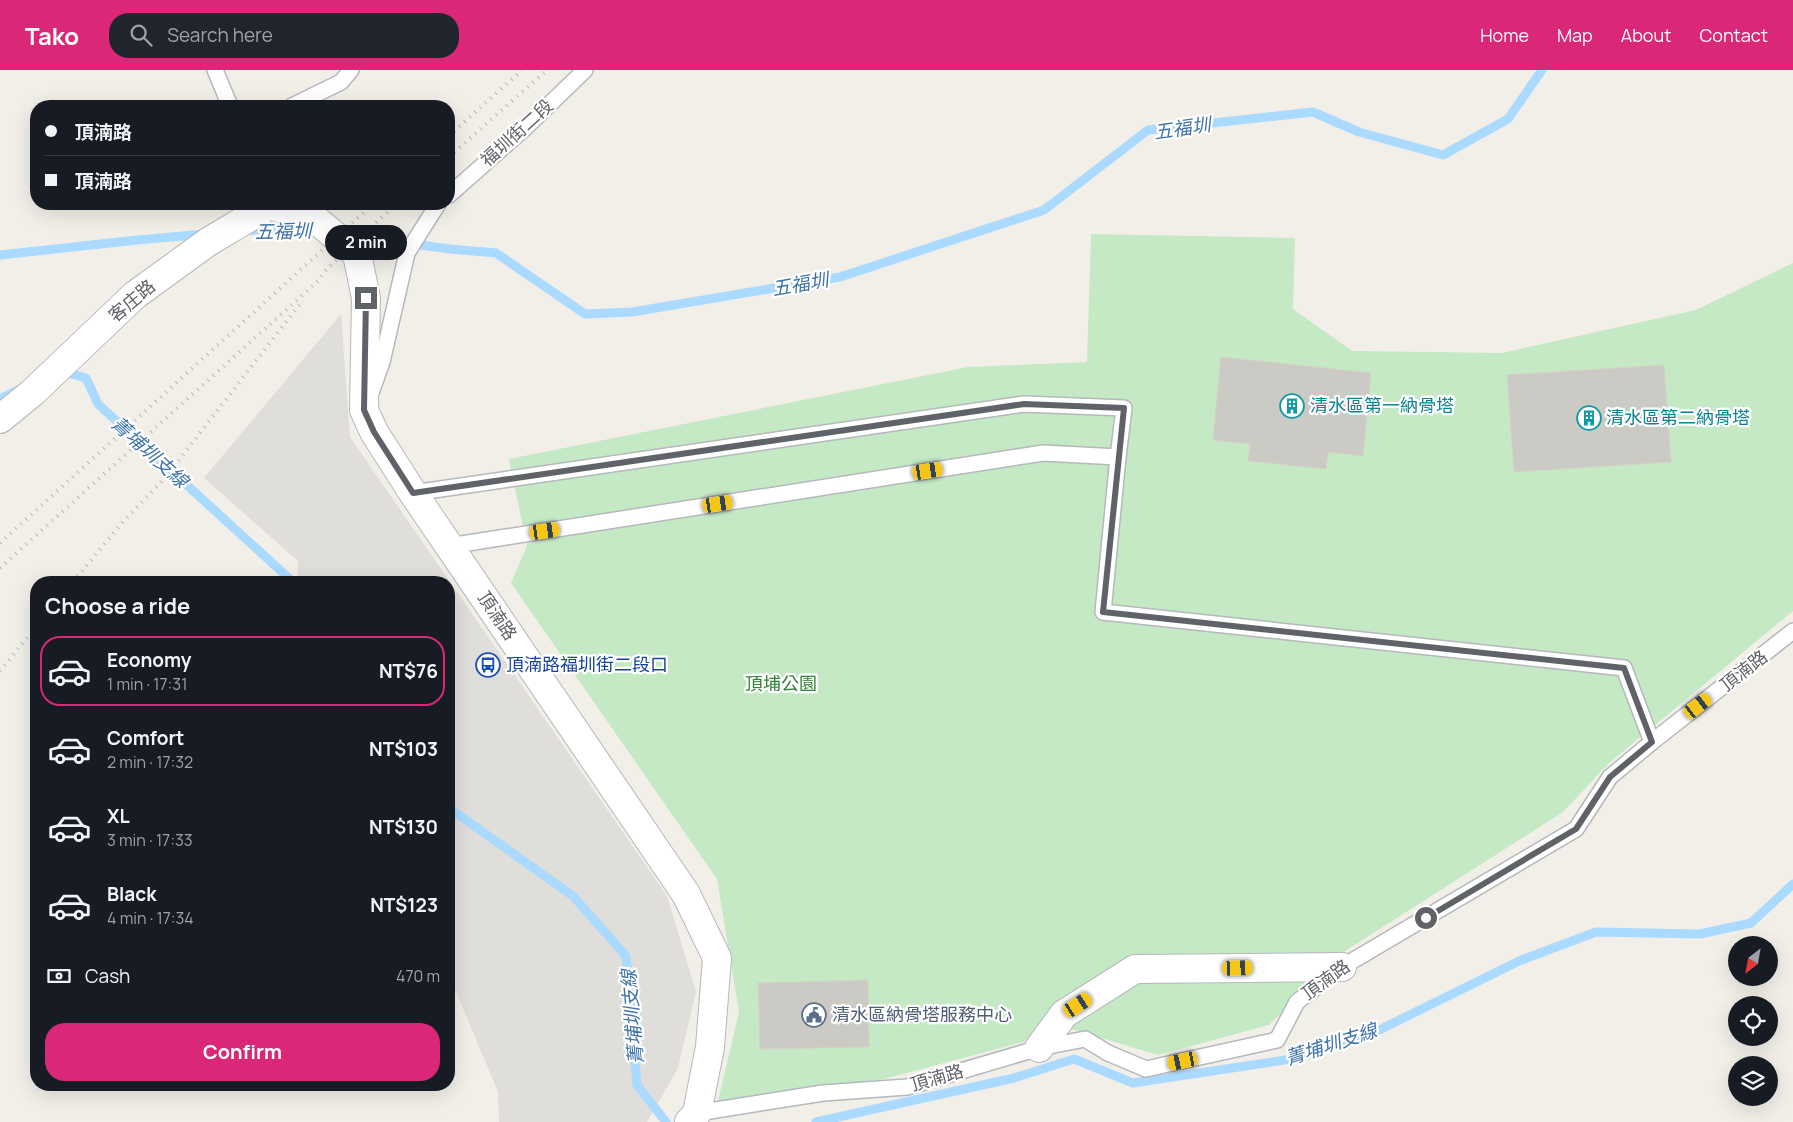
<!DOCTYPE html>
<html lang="en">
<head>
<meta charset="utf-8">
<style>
  body { margin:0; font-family:Manrope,"Noto Sans TC",sans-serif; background:#20242c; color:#f1f3f6; height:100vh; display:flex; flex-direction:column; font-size:19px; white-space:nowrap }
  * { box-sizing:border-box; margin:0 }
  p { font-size:16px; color:#9ea1a6 }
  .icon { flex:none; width:28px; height:28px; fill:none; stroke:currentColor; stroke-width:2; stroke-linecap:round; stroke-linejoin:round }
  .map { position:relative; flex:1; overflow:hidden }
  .details { position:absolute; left:30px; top:506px; width:425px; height:515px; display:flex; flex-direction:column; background:#171b24; border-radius:20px; box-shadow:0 5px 20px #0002 }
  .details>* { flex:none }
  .hud { position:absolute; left:30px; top:30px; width:425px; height:110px; border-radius:20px; box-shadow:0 5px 20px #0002; display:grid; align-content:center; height:110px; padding:0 15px; background:#171b24 }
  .needle { width:32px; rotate:211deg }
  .fabs { position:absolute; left:1728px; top:866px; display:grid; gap:10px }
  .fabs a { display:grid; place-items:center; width:50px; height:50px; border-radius:50%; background:#171b24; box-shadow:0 5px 20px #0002; font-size:25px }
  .end { position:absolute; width:22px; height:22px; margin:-11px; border:6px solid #5f6368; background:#fff; box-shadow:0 0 0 2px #fff }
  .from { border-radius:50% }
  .bubble { position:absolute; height:35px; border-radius:18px; background:#171b24; box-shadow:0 5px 20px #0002; font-size:16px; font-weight:700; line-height:35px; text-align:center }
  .car { position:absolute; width:15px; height:30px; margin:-15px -8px; border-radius:6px; box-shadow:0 0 4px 1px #0007; background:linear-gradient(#f5c518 24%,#345 0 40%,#f5c518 0 76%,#345 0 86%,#f5c518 0) }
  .hud b { display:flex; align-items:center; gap:18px; height:48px; font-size:19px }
  .hud b+b { border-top:1px solid #363941 }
  .hud i { width:12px; height:12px; background:#f1f3f6 }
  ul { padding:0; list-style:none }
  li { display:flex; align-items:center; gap:15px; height:70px; margin:0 10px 8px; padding:0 5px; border:2px solid transparent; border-radius:20px }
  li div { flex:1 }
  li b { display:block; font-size:19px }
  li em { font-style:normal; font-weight:700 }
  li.current { border-color:#db2777 }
  li>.icon { width:45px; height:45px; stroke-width:1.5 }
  h2 { padding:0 15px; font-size:22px; line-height:60px }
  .pay { display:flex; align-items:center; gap:12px; height:55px; padding:0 15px; font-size:19px }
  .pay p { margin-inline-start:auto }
  .button { display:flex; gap:10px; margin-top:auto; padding:10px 15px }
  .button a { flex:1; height:58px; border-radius:20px; background:#db2777; color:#fff; font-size:20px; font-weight:700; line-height:58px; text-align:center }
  header { display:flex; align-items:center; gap:30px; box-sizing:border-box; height:70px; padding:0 25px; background:#db2777; color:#fff }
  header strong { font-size:24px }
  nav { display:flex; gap:28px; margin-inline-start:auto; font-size:18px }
  .search { width:350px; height:45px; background:#20242c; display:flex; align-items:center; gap:12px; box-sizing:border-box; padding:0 18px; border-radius:20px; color:#9ea1a6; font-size:19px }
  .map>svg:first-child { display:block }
</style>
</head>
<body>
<header>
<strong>Tako</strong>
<div class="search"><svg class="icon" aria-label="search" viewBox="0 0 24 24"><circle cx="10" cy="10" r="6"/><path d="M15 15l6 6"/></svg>Search here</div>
<nav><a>Home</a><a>Map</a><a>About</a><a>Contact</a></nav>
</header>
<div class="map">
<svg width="1793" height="1052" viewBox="0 0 1793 1052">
  <rect width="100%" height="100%" fill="#f1efe8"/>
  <polygon fill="#e0deda" points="341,244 350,367 667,826 696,922 678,998 647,1052 499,1052 498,1022 449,905 449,512 297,512 298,491 204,408"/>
  <polygon fill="#c5e8c5" points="1091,164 1295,168 1293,239 1352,281 1502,283 1696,240 1793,193 1793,541 1609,693 1563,742 1339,885 1269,955 1158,985 1072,959 884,1009 718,1031 739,942 717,809 511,513 527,476 509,389 968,297 1087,292"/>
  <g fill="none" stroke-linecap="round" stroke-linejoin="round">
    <g stroke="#aadaff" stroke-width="9">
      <polyline points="244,161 291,157 308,160"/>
      <polyline points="346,165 450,179 496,183 585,244 632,242 840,207 1044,140 1148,60 1313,42 1359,62 1443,85 1508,49 1542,0"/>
      <polyline points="0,185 137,170 206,164"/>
      <polyline points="61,301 86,308 98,334 293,512"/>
      <polyline points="0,329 18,320"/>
      <polyline points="449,738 573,826 626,886 637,1015 666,1052"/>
      <polyline points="816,1052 1014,1008 1074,989 1133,1013 1298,988 1367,966 1519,891 1596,862 1700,864 1751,853 1793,814"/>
    </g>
  </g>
  <g fill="#cccac5" stroke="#d6d1c6">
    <polygon points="1221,287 1371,303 1363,386 1328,382 1326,399 1248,391 1250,374 1213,370"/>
    <polygon points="1664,295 1671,392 1514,402 1507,305"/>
    <polygon points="868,910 869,977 760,979 758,913"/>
  </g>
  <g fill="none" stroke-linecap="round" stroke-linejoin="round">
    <g stroke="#b5b8bc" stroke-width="18">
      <g id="lane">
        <polyline points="215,0 230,36"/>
        <polyline points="292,36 341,12 351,0"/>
        <polyline points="449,125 525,58 585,0"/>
        <polyline points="372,320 382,292 407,183 438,134"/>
        <polyline points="1118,387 1103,542 1624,598 1652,672"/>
        <polyline points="413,423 1024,334 1124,338 1118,387 1043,383 449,476"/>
        <polyline points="697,1043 823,1023 907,1017 1039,978 1085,969 1108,983 1146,999 1277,970 1297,932 1342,897 1576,759 1610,707 1652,672 1793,561"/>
      </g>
    </g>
    <g stroke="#b5b8bc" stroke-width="30">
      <g id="street">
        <polyline points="0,349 32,323 135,225 208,172 270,135 316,150 357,184 366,228 364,340 374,362 413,423 686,824 717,888 710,977 697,1043 689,1052"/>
        <polyline points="1039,978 1064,944 1135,899 1342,897"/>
      </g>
    </g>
    <use href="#lane" stroke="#fff" stroke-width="15"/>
    <use href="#street" stroke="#fff" stroke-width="28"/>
    <g stroke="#b6b7b8" stroke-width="4" stroke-dasharray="1 6" stroke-linecap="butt">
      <polyline points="449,66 522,0"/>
      <polyline points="449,87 547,0"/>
      <polyline points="0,473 373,134"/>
      <polyline points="0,498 318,211 325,201 396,134"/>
      <polyline points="73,512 121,454 165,408 300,234"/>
      <polyline points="0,601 36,557"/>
    </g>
  </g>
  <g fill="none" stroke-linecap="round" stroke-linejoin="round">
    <polyline stroke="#5f6368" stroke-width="6" points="366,228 364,340 374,362 413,423 1024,334 1124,338 1103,542 1624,598 1652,672 1610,707 1576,759 1426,848"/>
  </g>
  <defs>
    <g id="building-ring" transform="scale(1.25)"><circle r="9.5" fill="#fff" stroke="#0f9aa8" stroke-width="1.5"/><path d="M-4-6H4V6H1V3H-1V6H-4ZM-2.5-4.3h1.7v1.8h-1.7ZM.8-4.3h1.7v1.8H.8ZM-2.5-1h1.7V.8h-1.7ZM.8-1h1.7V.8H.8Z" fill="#0f9aa8"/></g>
    <g id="bus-ring" transform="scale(1.25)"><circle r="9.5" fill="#fff" stroke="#1a4fb4" stroke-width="1.5"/><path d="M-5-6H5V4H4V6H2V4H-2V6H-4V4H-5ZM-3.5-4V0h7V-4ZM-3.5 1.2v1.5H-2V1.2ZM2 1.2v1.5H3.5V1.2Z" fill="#1a4fb4"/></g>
    <g id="civic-ring" transform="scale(1.25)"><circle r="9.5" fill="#fff" stroke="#5c6f8a" stroke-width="1.5"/><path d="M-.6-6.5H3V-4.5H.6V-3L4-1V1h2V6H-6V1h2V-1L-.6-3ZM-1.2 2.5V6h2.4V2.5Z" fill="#5c6f8a"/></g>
  </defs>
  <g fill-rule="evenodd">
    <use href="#building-ring" x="1292" y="336"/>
    <use href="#building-ring" x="1589" y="348"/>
    <use href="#bus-ring" x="488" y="595"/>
    <use href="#civic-ring" x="814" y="945"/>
  </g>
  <g text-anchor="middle" stroke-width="4.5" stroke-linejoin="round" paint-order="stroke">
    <g font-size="18" fill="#5f6368" stroke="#fff">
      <text transform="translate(517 63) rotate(-42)" y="6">福圳街二段</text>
      <text transform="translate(132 231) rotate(-40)" y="6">客庄路</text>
      <text transform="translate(497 546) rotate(56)" y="6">頂湳路</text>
      <text transform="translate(1744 601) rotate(-38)" y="6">頂湳路</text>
      <text transform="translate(1326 910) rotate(-36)" y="6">頂湳路</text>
      <text transform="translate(937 1008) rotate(-16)" y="6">頂湳路</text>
    </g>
    <g font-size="18" fill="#0d838f" stroke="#fff" text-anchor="start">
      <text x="1310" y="342">清水區第一納骨塔</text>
      <text x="1606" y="354">清水區第二納骨塔</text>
    </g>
    <g font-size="18" fill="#164399" stroke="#fff" text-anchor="start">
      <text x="506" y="601">頂湳路福圳街二段口</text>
    </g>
    <g font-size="18" fill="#348238" stroke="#fff">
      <text x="781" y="620">頂埔公園</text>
    </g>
    <g font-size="18" fill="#4e5e75" stroke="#fff" text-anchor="start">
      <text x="832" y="951">清水區納骨塔服務中心</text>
    </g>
    <g font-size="19" font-style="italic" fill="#4174aa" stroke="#fff">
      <text transform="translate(1182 58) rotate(-8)" y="7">五福圳</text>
      <text transform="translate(283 161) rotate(-1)" y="7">五福圳</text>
      <text transform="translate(800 214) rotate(-10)" y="7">五福圳</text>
      <text transform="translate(150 382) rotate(42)" y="7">菁埔圳支線</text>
      <text transform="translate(632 947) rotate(-95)" y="7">菁埔圳支線</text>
      <text transform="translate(1331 974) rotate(-18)" y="7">菁埔圳支線</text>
    </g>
  </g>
</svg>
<div class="fabs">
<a><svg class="needle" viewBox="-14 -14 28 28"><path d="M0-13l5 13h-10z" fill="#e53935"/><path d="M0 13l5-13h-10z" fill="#9ea1a6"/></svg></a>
<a><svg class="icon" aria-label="locate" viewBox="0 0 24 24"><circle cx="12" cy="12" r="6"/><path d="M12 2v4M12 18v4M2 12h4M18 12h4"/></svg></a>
<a><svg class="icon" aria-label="layers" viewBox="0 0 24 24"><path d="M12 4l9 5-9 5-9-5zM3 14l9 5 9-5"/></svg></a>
</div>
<i class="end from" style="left:1426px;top:848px"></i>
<i class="end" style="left:366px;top:228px"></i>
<div class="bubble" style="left:325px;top:155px;width:82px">2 min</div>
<i class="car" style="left:928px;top:401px;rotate:81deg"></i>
<i class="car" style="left:718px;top:434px;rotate:81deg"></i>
<i class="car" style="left:545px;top:461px;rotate:82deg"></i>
<i class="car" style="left:1698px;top:636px;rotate:52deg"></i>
<i class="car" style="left:1238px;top:898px;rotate:88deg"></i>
<i class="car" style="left:1078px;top:935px;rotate:57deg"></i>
<i class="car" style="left:1183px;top:991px;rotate:258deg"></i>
<div class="hud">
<b><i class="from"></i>頂湳路</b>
<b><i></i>頂湳路</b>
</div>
<section class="details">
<h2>Choose a ride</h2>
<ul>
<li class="current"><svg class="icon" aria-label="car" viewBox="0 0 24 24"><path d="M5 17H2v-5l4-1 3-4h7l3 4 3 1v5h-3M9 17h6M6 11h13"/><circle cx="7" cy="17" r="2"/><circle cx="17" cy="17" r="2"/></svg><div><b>Economy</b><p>1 min · 17:31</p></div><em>NT$76</em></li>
<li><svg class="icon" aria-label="car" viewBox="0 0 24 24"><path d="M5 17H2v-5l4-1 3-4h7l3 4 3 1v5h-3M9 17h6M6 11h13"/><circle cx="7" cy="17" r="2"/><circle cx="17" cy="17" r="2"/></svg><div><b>Comfort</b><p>2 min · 17:32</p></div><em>NT$103</em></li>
<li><svg class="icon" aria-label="car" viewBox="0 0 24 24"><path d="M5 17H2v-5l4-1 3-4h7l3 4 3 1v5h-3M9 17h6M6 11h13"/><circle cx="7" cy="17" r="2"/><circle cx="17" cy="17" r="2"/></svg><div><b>XL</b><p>3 min · 17:33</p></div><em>NT$130</em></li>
<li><svg class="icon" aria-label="car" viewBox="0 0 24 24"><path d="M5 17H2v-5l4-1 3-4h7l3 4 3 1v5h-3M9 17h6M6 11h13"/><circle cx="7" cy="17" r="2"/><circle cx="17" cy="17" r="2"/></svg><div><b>Black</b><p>4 min · 17:34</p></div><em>NT$123</em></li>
</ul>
<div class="pay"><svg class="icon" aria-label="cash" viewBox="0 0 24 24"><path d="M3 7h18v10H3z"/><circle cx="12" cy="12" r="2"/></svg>Cash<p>470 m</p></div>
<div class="button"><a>Confirm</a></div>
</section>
</div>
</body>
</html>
